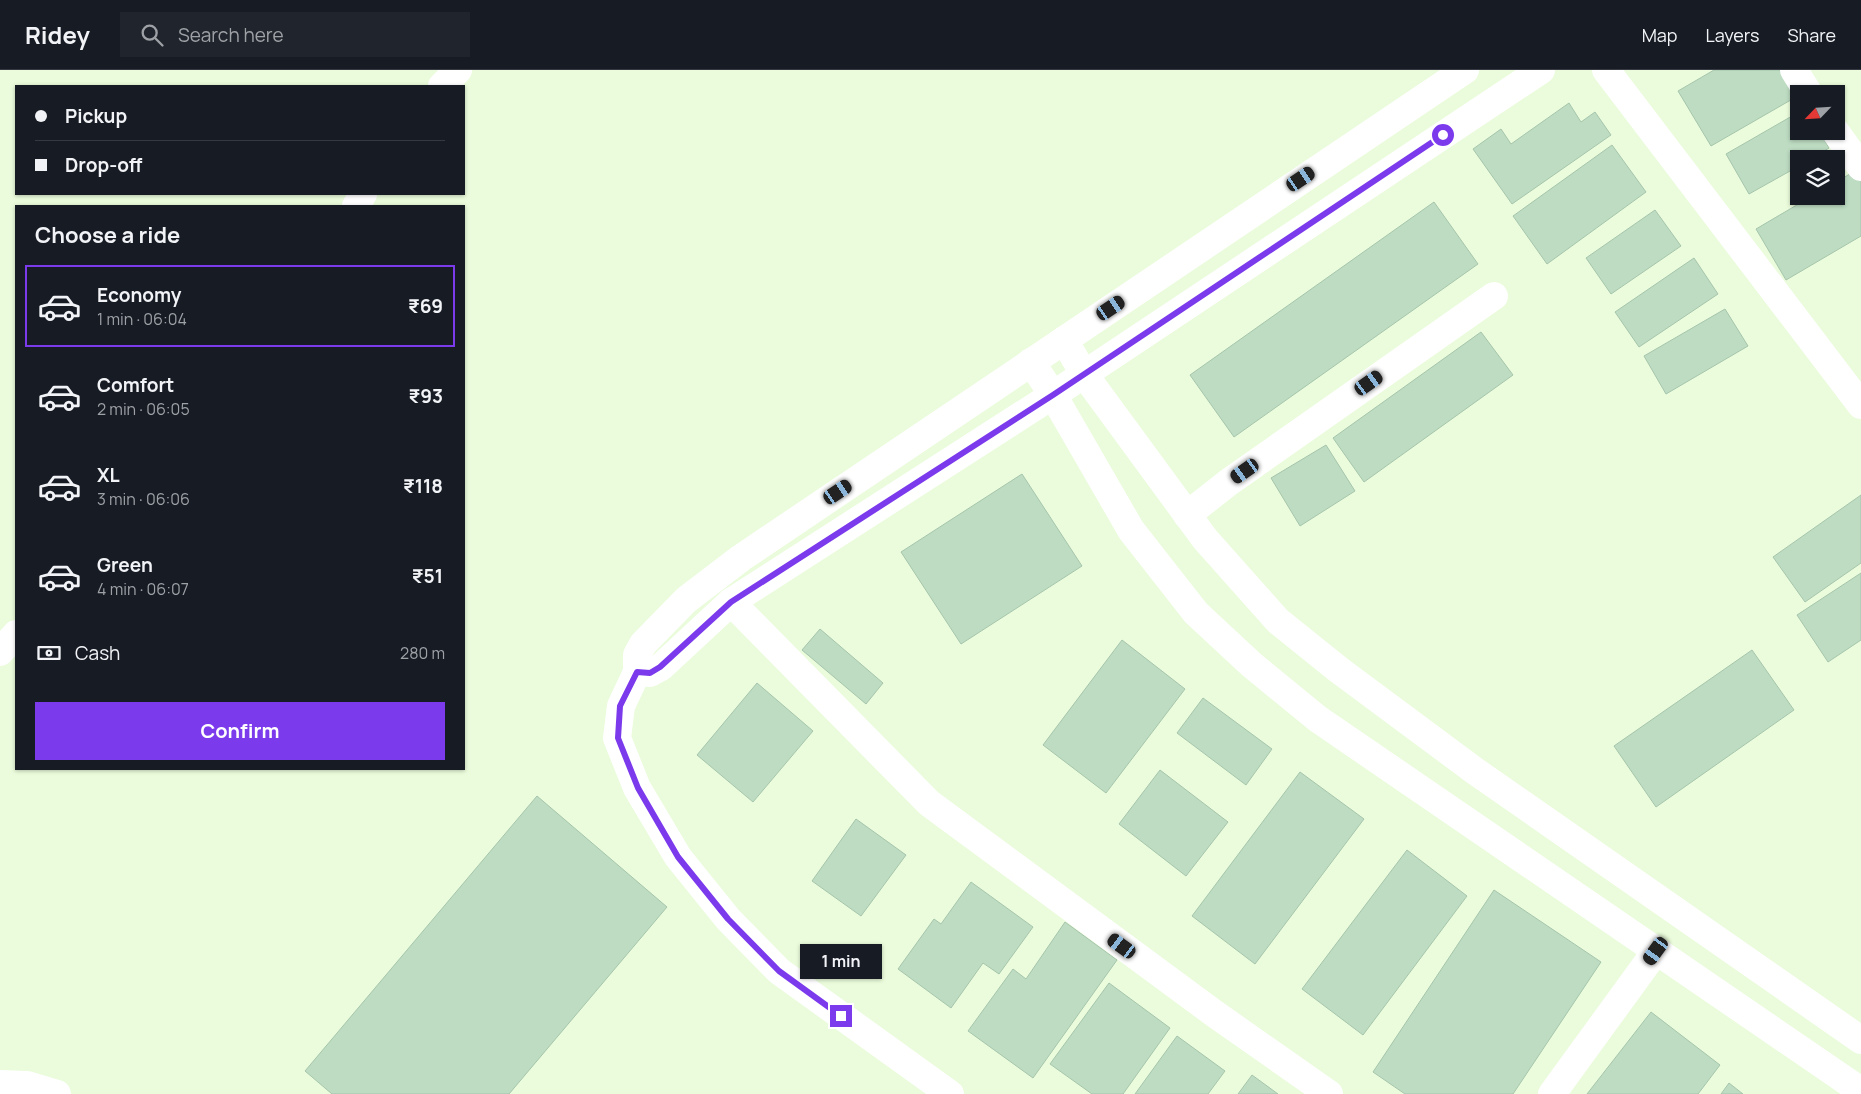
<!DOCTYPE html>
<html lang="en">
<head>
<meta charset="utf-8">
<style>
  body { margin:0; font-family:Manrope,sans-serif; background:#20242c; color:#f1f3f6; height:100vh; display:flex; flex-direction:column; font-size:19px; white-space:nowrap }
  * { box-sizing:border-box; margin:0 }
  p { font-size:16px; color:#9ea1a6 }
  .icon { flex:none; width:28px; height:28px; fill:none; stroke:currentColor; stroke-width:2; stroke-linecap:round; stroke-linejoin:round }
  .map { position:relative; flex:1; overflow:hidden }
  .sheet { position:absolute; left:15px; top:135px; width:450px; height:565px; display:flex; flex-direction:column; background:#171b24; border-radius:0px; box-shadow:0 1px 4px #0004 }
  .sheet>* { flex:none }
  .banner { position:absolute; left:15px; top:15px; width:450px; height:110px; border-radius:0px; box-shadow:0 1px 4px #0004; display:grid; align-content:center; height:110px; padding:0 20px; background:#171b24 }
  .needle { width:32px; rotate:245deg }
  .buttons { position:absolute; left:1790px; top:15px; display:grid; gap:10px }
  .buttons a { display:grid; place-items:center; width:55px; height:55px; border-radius:0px; background:#171b24; box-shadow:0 1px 4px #0004; font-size:25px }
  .end { position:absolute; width:22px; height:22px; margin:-11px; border:6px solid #7c3aed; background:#fff; box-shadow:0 0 0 2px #fff }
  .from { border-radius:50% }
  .bubble { position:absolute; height:35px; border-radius:0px; background:#171b24; box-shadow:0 1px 4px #0004; font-size:16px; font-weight:700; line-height:35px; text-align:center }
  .car { position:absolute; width:15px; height:30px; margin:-15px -8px; border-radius:6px; box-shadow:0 0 4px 1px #0007; background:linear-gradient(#222 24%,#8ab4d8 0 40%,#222 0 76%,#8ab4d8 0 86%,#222 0) }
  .banner b { display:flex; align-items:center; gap:18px; height:48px; font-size:19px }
  .banner b+b { border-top:1px solid #363941 }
  .banner i { width:12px; height:12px; background:#f1f3f6 }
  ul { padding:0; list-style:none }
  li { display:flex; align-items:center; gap:15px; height:82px; margin:0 10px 8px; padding:0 10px; border:2px solid transparent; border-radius:0px }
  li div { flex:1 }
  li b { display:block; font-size:19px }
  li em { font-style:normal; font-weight:700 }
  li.active { border-color:#7c3aed }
  li>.icon { width:45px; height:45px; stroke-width:1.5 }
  h2 { padding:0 20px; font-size:22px; line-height:60px }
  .pay { display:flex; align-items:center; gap:12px; height:55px; padding:0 20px; font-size:19px }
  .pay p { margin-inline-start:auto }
  .action { display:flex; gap:10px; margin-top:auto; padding:10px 20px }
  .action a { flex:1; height:58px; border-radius:0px; background:#7c3aed; color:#fff; font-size:20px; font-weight:700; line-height:58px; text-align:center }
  header { display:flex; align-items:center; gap:30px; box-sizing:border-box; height:70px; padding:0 25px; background:#171b24; border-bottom:1px solid #363941 }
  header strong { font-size:24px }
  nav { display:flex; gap:28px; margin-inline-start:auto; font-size:18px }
  .search { width:350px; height:45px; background:#20242c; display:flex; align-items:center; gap:12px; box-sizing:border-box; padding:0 18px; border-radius:0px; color:#9ea1a6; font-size:19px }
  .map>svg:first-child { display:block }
</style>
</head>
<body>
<header>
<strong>Ridey</strong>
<div class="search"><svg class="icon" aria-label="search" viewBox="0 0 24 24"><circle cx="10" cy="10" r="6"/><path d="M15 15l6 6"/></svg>Search here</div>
<nav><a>Map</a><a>Layers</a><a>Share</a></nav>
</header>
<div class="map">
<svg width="1861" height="1024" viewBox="0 0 1861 1024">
  <rect width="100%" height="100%" fill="#eafcdb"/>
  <g fill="#bddcc2" stroke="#a6c5ac">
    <polygon points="1714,0 1781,0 1796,27 1711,76 1678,21"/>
    <polygon points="1569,33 1581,52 1595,42 1611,65 1512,134 1473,79 1501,59 1511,74"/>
    <polygon points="1799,42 1799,61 1819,61 1829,78 1811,89 1799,89 1799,96 1749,124 1726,84"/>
    <polygon points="1612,75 1646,122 1547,194 1513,146"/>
    <polygon points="1855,101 1861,111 1861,166 1786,210 1756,159 1812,126 1836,126 1836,112"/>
    <polygon points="1434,132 1478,194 1234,367 1190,305"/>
    <polygon points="1655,140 1681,176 1611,224 1586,188"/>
    <polygon points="1694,188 1718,224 1639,277 1615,242"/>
    <polygon points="1725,239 1748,276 1666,324 1644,286"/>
    <polygon points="1481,262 1513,305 1364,412 1333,368"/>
    <polygon points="1326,375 1355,421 1300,456 1271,408"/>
    <polygon points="1022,404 1082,496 961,574 901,482"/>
    <polygon points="1861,425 1861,493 1805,532 1773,487"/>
    <polygon points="1861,503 1861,570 1828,592 1797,545"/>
    <polygon points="820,559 883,613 866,634 802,580"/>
    <polygon points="1122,570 1185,619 1106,723 1043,675"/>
    <polygon points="1752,580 1794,640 1656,737 1614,676"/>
    <polygon points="757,613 813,661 753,732 697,685"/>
    <polygon points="1203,628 1272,679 1246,715 1177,663"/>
    <polygon points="1160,700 1228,752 1186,806 1119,754"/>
    <polygon points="1300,702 1364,749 1255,894 1192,846"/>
    <polygon points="537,726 667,837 509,1024 332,1024 305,1001"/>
    <polygon points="856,749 906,785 861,846 812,811"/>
    <polygon points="1407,780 1467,826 1363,965 1302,919"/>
    <polygon points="971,812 1033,857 999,904 983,893 951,938 898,899 934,849 941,854"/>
    <polygon points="1494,820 1601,892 1513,1024 1405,1024 1373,1002"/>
    <polygon points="1065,852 1117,890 1033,1008 968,961 1013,899 1026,909"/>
    <polygon points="1109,913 1170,958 1123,1024 1092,1024 1050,994"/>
    <polygon points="1651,942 1720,995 1698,1024 1587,1024"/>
    <polygon points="1177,966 1225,1001 1208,1024 1135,1024"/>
    <polygon points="1252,1005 1278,1024 1238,1024"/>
    <polygon points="1729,1013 1743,1024 1721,1024"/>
  </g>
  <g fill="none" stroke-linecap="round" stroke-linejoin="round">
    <g stroke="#fff" stroke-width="28">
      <polyline points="1606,0 1861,335"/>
      <polyline points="1794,0 1809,24"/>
      <polyline points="442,16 458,0"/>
      <polyline points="1835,61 1861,97"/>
      <polyline points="356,136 363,124"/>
      <polyline points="1064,270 1084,304 1205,469 1278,551 1339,600 1475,701 1861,970"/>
      <polyline points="1031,292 1053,325 1131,460 1196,543 1252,595 1318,649 1861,1021"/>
      <polyline points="1187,445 1229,412 1494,226"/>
      <polyline points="731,532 929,733 1215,944 1329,1024"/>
      <polyline points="0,582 16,564"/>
      <polyline points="637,602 650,603 661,597 731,532 1053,325 1541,0"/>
      <polyline points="0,1014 27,1015 57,1024"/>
      <polyline points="950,1024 779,901 728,849 678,787 637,718 617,668 621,636 637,602 637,585 643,574 686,530 741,488 1465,0"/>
      <polyline points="1552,1024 1656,881"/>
    </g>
  </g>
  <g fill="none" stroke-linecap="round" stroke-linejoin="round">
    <polyline stroke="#7c3aed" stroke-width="6" points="841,946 779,901 728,849 678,787 638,718 618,668 620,636 637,602 650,603 660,597 731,532 1053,325 1443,65"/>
  </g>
</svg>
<div class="buttons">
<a><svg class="needle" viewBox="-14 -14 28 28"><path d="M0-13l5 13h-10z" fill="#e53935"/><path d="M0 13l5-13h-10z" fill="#9ea1a6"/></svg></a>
<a><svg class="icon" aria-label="layers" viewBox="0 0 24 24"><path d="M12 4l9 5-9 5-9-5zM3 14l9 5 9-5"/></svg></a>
</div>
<i class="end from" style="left:1443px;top:65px"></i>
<i class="end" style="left:841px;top:946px"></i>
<div class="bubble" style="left:800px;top:874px;width:82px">1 min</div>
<i class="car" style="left:1301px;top:109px;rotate:56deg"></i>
<i class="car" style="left:1111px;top:238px;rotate:56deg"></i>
<i class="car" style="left:1369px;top:313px;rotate:55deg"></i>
<i class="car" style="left:1245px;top:401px;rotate:235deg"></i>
<i class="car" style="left:838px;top:422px;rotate:56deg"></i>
<i class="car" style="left:1122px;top:876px;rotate:306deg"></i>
<i class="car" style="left:1656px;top:881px;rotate:216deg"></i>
<div class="banner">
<b><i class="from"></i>Pickup</b>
<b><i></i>Drop-off</b>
</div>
<section class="sheet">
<h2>Choose a ride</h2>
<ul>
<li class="active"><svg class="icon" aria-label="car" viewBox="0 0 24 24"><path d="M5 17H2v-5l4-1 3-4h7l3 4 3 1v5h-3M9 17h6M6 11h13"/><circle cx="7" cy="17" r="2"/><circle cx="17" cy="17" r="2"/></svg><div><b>Economy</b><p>1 min · 06:04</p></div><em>₹69</em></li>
<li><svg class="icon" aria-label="car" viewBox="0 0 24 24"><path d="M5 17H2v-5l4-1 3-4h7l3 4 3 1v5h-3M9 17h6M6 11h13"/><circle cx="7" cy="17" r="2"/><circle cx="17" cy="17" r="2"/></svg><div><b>Comfort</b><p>2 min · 06:05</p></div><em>₹93</em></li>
<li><svg class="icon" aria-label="car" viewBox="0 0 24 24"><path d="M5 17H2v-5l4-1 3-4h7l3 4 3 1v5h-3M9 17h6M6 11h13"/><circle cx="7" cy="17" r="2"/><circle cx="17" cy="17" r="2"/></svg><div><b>XL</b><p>3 min · 06:06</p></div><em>₹118</em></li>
<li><svg class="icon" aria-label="car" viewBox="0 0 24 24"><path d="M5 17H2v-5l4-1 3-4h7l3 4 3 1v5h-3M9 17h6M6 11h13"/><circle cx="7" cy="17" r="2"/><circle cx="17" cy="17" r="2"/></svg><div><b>Green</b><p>4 min · 06:07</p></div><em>₹51</em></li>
</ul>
<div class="pay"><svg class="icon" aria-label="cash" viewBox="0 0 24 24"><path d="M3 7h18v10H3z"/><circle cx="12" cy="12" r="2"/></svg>Cash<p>280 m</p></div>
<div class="action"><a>Confirm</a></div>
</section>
</div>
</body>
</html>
